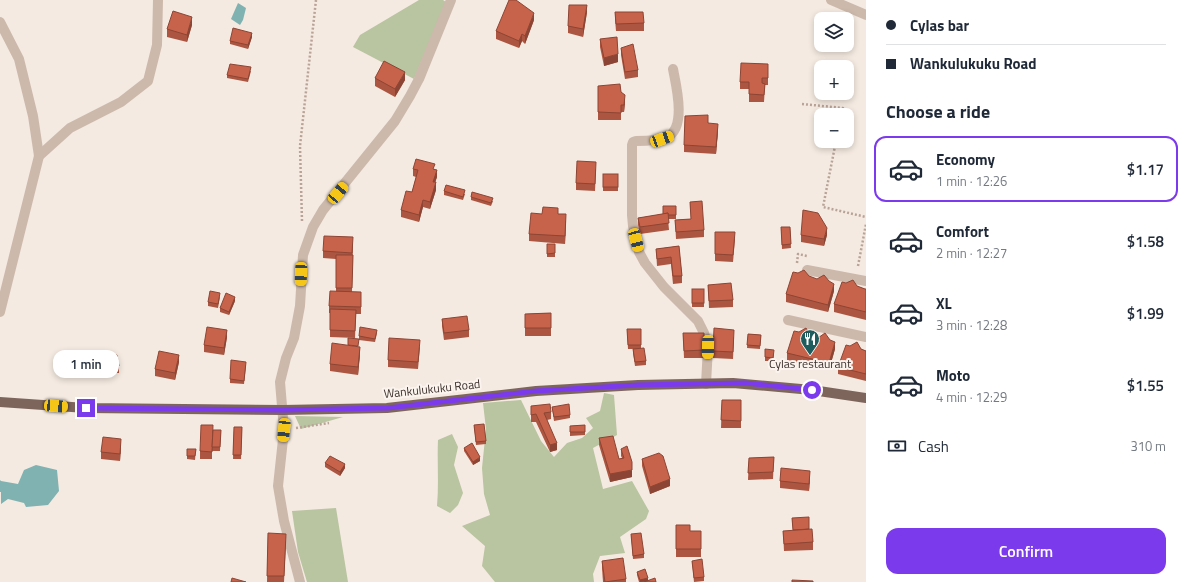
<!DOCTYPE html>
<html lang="en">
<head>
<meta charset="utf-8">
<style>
  body { margin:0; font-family:"Titillium Web",sans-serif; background:#f6f6f7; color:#1f2937; height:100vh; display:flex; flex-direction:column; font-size:15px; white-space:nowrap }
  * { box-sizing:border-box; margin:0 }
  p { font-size:13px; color:#747a83 }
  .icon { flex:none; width:22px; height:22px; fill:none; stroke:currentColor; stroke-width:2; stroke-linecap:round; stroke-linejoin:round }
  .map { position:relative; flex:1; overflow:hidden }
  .side { display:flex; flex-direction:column; background:#fff; width:320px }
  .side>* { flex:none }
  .banner { display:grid; align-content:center; height:88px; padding:0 20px; background:#fff }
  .fabs { position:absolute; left:814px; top:12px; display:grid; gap:8px }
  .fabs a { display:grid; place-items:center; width:40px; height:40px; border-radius:8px; background:#fff; box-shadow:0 2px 6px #0003; font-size:20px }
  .end { position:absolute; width:18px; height:18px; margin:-9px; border:5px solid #7c3aed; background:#fff; box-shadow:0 0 0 2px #fff }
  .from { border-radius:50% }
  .bubble { position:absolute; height:28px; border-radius:12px; background:#fff; box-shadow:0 2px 6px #0003; font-size:13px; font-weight:600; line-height:28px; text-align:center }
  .car { position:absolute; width:12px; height:24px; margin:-12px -6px; border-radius:5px; box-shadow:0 0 3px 1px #0007; background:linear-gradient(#f5c518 24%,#345 0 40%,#f5c518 0 76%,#345 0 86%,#f5c518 0) }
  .banner b { display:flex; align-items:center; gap:14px; height:38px; font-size:15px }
  .banner b+b { border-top:1px solid #e0e1e3 }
  .banner i { width:10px; height:10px; background:#1f2937 }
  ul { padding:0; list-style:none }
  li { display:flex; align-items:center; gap:12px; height:66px; margin:0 8px 6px; padding:0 12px; border:2px solid transparent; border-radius:12px }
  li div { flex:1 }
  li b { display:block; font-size:15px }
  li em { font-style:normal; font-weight:600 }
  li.current { border-color:#7c3aed }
  li>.icon { width:36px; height:36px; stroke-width:1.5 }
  h2 { padding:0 20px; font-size:18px; line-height:48px }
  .pay { display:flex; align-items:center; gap:10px; height:44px; padding:0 20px; font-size:15px }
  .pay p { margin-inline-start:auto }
  .button { display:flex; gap:8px; margin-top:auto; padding:8px 20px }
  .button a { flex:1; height:46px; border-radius:12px; background:#7c3aed; color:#fff; font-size:16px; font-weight:600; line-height:46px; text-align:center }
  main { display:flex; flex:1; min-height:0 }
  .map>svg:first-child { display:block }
</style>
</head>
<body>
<main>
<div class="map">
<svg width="866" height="582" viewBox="0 0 866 582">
  <rect width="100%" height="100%" fill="#f4eae1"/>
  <g fill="#b9c4a0">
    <polygon points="419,0 443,0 446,2 414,79 353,47 360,35"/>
    <polygon points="604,393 614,395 617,435 593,448 603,489 632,481 649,511 646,519 620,537 625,553 600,556 593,574 594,582 495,582 482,566 485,546 462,526 490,515 484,494 482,468 486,429 483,403 521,400 541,441 554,457 567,443 582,438 593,428 586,418 600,411"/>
    <polygon points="295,416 343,417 301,429"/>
    <path d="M452 434 458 447 454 465 463 493 458 505 450 513 437 506C439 484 437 462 438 440Z"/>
    <polygon points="336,508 348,582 307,582 298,552 292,511"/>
  </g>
  <g fill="#7fb2b1">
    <polygon points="238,3 246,8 243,20 240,25 231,19"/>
    <polygon points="36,465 57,470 59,491 48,505 26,507 24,503 8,499 1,504 1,492 0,492 0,480 1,481 18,484 24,470"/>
  </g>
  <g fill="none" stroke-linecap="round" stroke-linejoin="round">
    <g stroke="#b9a396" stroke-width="2.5" stroke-dasharray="2 2" stroke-linecap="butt">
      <polyline points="802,104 843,108 842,115"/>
      <polyline points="836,141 823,207 866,217"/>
      <polyline points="302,221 300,146 316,0"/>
      <polyline points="797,263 798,254 807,256"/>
      <polyline points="858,266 866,224"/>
      <polyline points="296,428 329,423"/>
    </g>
    <g stroke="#cdb9ac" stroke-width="10">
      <polyline points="831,0 866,15"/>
      <polyline points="0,22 19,59 33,116 39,156"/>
      <path d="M673 69C676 85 687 128 667 137 658 141 646 141 636 141L633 142 632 145V215L633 226 639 252 645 263 664 287 698 321 704 333 708 347 706 384"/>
      <polyline points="807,270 866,281"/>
      <polyline points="0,312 39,156 70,128 121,102 148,81 157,45 158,0"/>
      <polyline points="788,320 866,337"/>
      <polyline points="300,582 284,521 278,486 284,430 280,382 286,358 294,338 300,306 303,255 313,227 323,210 395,121 410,96 419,79 451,0"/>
    </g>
    <polyline stroke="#7d655c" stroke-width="10" points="0,402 86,408 283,410 387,408 536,391 638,385 733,383 812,390 866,398"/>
  </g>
  <g fill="#ac5540">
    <polygon points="587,12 583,37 568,33 568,26"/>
    <polygon points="615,12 644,23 644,31 616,31 615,19"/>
    <polygon points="534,20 525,44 522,41 519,48 496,39 496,31"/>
    <polygon points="192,25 187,42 167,37 167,29"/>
    <polygon points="252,37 248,49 230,44 230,41"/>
    <polygon points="600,39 618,62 604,66 600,47"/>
    <polygon points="621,48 638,70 638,77 625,79 621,55"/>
    <polygon points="768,64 768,85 765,85 764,102 749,102 749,89 740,89 740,82"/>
    <polygon points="251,71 248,82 227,78 227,75"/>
    <polygon points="375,78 405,80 395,97 375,86"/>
    <polygon points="598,86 621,92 625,102 624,112 621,112 621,120 598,120"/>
    <polygon points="708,123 718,131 716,154 684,152 684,145"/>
    <polygon points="413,169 435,169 437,177 435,182 436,190 430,209 423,207 419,222 401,217 401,210 412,192 416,177 413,176"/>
    <polygon points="596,169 595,191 576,190 576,183"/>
    <rect x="603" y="174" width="15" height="17"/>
    <polygon points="444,191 465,194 463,200 444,195"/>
    <polygon points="471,197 493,201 491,206 471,200"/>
    <polygon points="690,202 704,230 704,237 676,239 675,220 691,219"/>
    <polygon points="676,206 676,219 668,219 669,230 640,234 638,225 638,218 663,214"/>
    <polygon points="542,214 558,214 566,221 565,244 529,241 529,234"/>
    <polygon points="781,227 790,227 791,248 782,249"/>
    <polygon points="715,232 735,239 733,262 715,261"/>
    <polygon points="801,235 827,235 824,246 801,242"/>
    <rect x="547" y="244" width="8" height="13"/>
    <polygon points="353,245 352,292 361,292 361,314 356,314 355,338 330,337 330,313 329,313 329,306 336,291 336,259 323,258 323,251"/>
    <polygon points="679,246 682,276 682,283 673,284 671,264 657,266 656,249"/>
    <polygon points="809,276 834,291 828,312 786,302 786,294"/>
    <polygon points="708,285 733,300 733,307 709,308"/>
    <polygon points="857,286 865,289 866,289 866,320 834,312 834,304"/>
    <rect x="692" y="289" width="12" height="18"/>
    <polygon points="220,297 218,308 208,306 208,302"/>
    <polygon points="235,301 229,315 220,312 220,308"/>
    <polygon points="551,313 551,336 525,336 525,314"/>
    <polygon points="442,319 469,330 469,337 444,340 442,326"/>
    <polygon points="627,329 641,329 641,348 646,361 646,365 635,366 633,353 633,349 635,349 628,349"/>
    <polygon points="377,333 375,342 359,340 359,336"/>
    <polygon points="683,333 704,333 704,358 684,358"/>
    <polygon points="748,334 761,335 760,349 747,348"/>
    <polygon points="227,337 224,355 204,352 204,345"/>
    <polygon points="734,337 733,359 713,358 713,351"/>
    <polygon points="359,347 360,354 358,375 330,371 330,364"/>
    <polygon points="420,347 418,369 388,367 388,360"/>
    <polygon points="835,349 829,370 787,360 787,353"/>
    <polygon points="861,349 866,351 866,381 838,374 838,367"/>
    <polygon points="774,354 773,361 765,361 765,357"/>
    <polygon points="179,362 175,380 155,376 155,369"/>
    <polygon points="246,365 244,384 230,383 230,379"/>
    <rect x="101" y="366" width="18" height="7"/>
    <polygon points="722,400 741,400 741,428 721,428"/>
    <polygon points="531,406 551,412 551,419 547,420 557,450 550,452 536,422 531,422"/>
    <polygon points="552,407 570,415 570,418 554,421"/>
    <polygon points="474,425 486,441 486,444 476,445"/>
    <polygon points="585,425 585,435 570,436 570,426"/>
    <polygon points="234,427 242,427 241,459 233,459"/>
    <polygon points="213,430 221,430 220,451 212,451 212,448 212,459 200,459 200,451"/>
    <polygon points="599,438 619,459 622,458 621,456 621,449 632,477 610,482 599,445"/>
    <polygon points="121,446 120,461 101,459 101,452"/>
    <polygon points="464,448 480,461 473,465 464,451"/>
    <polygon points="187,449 196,449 195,460 187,459"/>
    <polygon points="774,457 773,479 748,480 749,458"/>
    <polygon points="642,459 670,486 650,494 642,466"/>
    <polygon points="325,463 345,468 340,476 325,467"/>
    <polygon points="810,478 809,491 780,488 780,481"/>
    <polygon points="792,518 809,530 813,542 813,550 784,551 783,531 793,531"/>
    <polygon points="676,525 690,531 701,531 701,557 676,557"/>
    <polygon points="268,533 286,541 284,582 267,582"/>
    <polygon points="631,534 644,554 644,558 633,559"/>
    <polygon points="602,561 626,579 626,582 603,582 602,568"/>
    <polygon points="692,561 704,577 704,581 694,582"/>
    <polygon points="637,572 648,580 656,582 639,582 637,575"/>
  </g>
  <g fill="#8c4534">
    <polygon points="587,5 587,12 583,37 583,29"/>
    <polygon points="534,13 534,20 525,44 525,36"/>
    <polygon points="192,17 192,25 187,42 187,35"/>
    <polygon points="252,33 252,37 248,49 248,45"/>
    <polygon points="522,34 522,41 519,48 519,41"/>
    <polygon points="618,54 618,62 604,66 604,58"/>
    <polygon points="405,72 405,80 395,97 395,89"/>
    <polygon points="625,95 625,102 624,112 624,105"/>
    <polygon points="718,124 718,131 716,154 716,147"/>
    <polygon points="437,170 437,177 433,189 433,182"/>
    <polygon points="436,182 436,190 430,209 430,202"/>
    <polygon points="423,200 423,207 419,222 419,215"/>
    <polygon points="566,214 566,221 565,244 565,236"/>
    <polygon points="827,228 827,235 824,246 824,239"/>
    <polygon points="834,284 834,291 828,312 828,305"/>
    <polygon points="235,297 235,301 229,315 229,312"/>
    <polygon points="227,330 227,337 224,355 224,348"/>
    <polygon points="835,342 835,349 829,370 829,363"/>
    <polygon points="360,347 360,354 358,375 358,367"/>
    <polygon points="179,355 179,362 175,380 175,373"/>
    <polygon points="121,439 121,446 120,461 120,454"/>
    <polygon points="557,443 557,450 550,452 550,445"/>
    <polygon points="480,457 480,461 473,465 473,462"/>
    <polygon points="345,464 345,468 340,476 340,472"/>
    <polygon points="632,470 632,477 610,482 610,474"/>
    <polygon points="810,471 810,478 809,491 809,484"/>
    <polygon points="670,479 670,486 650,494 650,487"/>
    <polygon points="648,578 648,581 640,582 640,580"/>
  </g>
  <g fill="#c8634b" stroke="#8c4534">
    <polygon points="509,0 516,0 534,13 525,36 522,34 519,41 496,31"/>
    <polygon points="569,5 587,5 583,29 568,26"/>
    <polygon points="173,11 192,17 187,35 167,29"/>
    <polygon points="615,12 643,12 644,23 616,24"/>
    <polygon points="233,28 252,33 248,45 230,41"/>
    <polygon points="617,37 618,54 604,58 600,39"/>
    <polygon points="633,44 638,70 625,72 621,48"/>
    <polygon points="384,61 405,72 395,89 375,78"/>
    <polygon points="741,63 768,64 768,78 762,78 762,83 765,84 764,95 749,94 749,82 740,82"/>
    <polygon points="230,64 251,67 248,79 227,75"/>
    <polygon points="620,84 621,92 625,95 624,105 621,105 621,113 598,112 598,86"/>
    <polygon points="708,115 708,123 718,124 716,147 684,145 685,116"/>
    <polygon points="416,159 435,164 433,169 437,170 433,182 436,182 430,202 423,200 419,215 401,210 406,191 412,192 418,170 413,169"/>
    <polygon points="577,161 596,162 595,184 576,183"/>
    <rect x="603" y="174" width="15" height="13"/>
    <polygon points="446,185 465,190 463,197 444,191"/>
    <polygon points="472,192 493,198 491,203 471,197"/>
    <polygon points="702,201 704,230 676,232 675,220 691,219 690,202"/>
    <polygon points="663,206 676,206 676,215 668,215 668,213 663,214"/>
    <polygon points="543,207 558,208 558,214 566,214 565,236 529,234 531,213 542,214"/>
    <polygon points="803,210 818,213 827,228 824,239 801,235"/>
    <polygon points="668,213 669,223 640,227 638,218"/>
    <polygon points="781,227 790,227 791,244 782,245"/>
    <polygon points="715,232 735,232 733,255 715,254"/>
    <polygon points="324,236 353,237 352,253 323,251"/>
    <polygon points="547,244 555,244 555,253 547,254"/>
    <polygon points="679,246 682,276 673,276 671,257 657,259 656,249"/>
    <polygon points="336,255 353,255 352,288 336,288"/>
    <polygon points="804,270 809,276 817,279 824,275 829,281 834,284 828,305 786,294 793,272 798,273"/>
    <polygon points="853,280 857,286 865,289 866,289 866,312 834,304 842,282 846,283"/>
    <polygon points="731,283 733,300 709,301 708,285"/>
    <rect x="692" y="289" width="12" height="14"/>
    <polygon points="210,291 220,293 218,304 208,302"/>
    <polygon points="330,291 361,292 361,307 329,306"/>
    <polygon points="226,293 235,297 229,312 220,308"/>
    <polygon points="330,309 356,310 355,331 330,330"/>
    <polygon points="551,313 551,328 525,328 525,314"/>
    <polygon points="467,316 469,330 444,333 442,319"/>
    <polygon points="207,327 227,330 224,348 204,345"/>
    <polygon points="360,327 377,330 375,339 359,336"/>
    <polygon points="714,328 734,330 733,352 713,351"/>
    <polygon points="806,328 810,335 818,338 825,333 830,340 835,342 829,363 787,353 794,331 799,332"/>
    <polygon points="627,329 641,329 641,345 628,345"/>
    <polygon points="683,333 704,333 704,350 684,351"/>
    <polygon points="748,334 761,335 760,346 747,345"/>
    <polygon points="348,338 359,339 358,346 348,345"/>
    <polygon points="389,338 420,340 418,362 388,360"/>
    <polygon points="857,342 861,349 866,351 866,374 838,367 846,345 850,346"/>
    <polygon points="332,343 360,347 358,367 330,364"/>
    <polygon points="644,348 646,361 635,362 633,349"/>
    <polygon points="765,349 774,350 773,358 765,357"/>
    <polygon points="159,351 179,355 175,373 155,369"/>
    <polygon points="102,354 117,355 119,366 101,366"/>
    <polygon points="231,360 246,362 244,381 230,379"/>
    <polygon points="722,400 741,400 741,421 721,420"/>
    <polygon points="550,404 551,412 544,413 557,443 550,445 536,414 531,415 531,406"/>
    <polygon points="569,404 570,415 554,417 552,407"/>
    <polygon points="484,424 486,441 476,442 474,425"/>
    <polygon points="201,425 213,425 212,452 200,451"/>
    <polygon points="585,425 585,432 570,432 570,426"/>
    <polygon points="234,427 242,427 241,455 233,455"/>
    <polygon points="213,430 221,430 220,447 212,447"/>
    <polygon points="613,436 619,459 624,458 621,449 627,446 632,462 632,470 610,474 599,438"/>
    <polygon points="103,437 121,439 120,454 101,452"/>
    <polygon points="472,443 480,457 473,462 464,448"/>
    <polygon points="187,449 196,449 195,456 187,456"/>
    <polygon points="659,453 663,456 670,479 650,487 642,459"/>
    <polygon points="330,456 345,464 340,472 325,463"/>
    <polygon points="774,457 773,472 748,473 749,458"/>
    <polygon points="781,468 810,471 809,484 780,481"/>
    <polygon points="809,517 809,529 793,530 792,518"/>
    <polygon points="676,525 690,525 690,531 701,531 701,549 676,549"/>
    <polygon points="812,529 813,542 784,544 783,531"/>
    <polygon points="268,533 286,534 284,576 267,576"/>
    <polygon points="641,533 644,554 633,556 631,534"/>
    <polygon points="623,558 626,579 605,582 602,561"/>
    <polygon points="702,559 704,577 694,578 692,561"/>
    <polygon points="645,569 648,578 640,580 637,572"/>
    <polygon points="232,578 246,582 231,582"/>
    <polygon points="655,578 656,582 644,582"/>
    <polygon points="792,580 813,581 813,582 792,582"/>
  </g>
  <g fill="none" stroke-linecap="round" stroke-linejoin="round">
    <polyline stroke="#7c3aed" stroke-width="5" points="86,408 283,410 388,408 536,391 638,385 746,383 812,390"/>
  </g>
  <defs>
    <g id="restaurant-pin" transform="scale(1)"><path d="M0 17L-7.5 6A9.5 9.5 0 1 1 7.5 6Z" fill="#1f5c5d" stroke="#fbf4ee"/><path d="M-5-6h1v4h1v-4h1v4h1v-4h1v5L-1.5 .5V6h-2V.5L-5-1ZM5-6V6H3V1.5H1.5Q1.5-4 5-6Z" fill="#fff"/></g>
  </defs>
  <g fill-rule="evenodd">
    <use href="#restaurant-pin" x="810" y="339"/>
  </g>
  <g text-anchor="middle" stroke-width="4" stroke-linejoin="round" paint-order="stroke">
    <g font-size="12" fill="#3b2f2b" stroke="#fbf4ee">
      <text x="810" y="368">Cylas restaurant</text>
    </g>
    <g font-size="12" fill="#3b2f2b" stroke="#fbf4ee">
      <text transform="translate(432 389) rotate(-6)" y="4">Wankulukuku Road</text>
    </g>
  </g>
</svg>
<div class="fabs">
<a><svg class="icon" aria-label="layers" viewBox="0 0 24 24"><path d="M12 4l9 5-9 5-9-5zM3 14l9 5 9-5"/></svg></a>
<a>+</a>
<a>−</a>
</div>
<i class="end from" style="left:812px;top:390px"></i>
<i class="end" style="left:86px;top:408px"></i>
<div class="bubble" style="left:53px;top:350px;width:66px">1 min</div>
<i class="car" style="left:662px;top:139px;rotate:70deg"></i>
<i class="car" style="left:338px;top:193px;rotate:40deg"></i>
<i class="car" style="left:636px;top:240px;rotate:165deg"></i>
<i class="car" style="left:301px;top:274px;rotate:182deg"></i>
<i class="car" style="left:708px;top:347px;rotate:181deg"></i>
<i class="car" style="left:56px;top:406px;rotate:94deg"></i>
<i class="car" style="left:284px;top:430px;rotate:186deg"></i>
</div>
<section class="side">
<div class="banner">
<b><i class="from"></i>Cylas bar</b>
<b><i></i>Wankulukuku Road</b>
</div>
<h2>Choose a ride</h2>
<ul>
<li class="current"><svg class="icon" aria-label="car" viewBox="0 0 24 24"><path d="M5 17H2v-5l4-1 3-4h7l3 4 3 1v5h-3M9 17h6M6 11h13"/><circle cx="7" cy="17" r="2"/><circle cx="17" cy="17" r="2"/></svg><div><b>Economy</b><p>1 min · 12:26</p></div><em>$1.17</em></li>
<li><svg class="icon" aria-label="car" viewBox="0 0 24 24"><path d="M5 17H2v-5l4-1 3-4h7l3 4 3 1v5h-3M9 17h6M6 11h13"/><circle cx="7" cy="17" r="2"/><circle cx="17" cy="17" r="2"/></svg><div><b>Comfort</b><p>2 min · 12:27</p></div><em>$1.58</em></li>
<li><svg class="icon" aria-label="car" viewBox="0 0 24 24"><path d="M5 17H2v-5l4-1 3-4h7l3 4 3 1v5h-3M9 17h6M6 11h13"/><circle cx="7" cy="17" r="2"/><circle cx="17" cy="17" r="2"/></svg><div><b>XL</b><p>3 min · 12:28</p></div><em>$1.99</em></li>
<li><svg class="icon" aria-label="car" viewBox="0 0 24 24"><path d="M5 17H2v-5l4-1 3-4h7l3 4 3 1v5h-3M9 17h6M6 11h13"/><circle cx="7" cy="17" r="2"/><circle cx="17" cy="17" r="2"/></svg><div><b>Moto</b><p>4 min · 12:29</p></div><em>$1.55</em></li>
</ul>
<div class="pay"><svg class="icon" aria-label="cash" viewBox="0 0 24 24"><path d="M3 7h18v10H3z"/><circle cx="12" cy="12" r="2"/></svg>Cash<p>310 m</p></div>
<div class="button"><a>Confirm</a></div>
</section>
</main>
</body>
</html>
